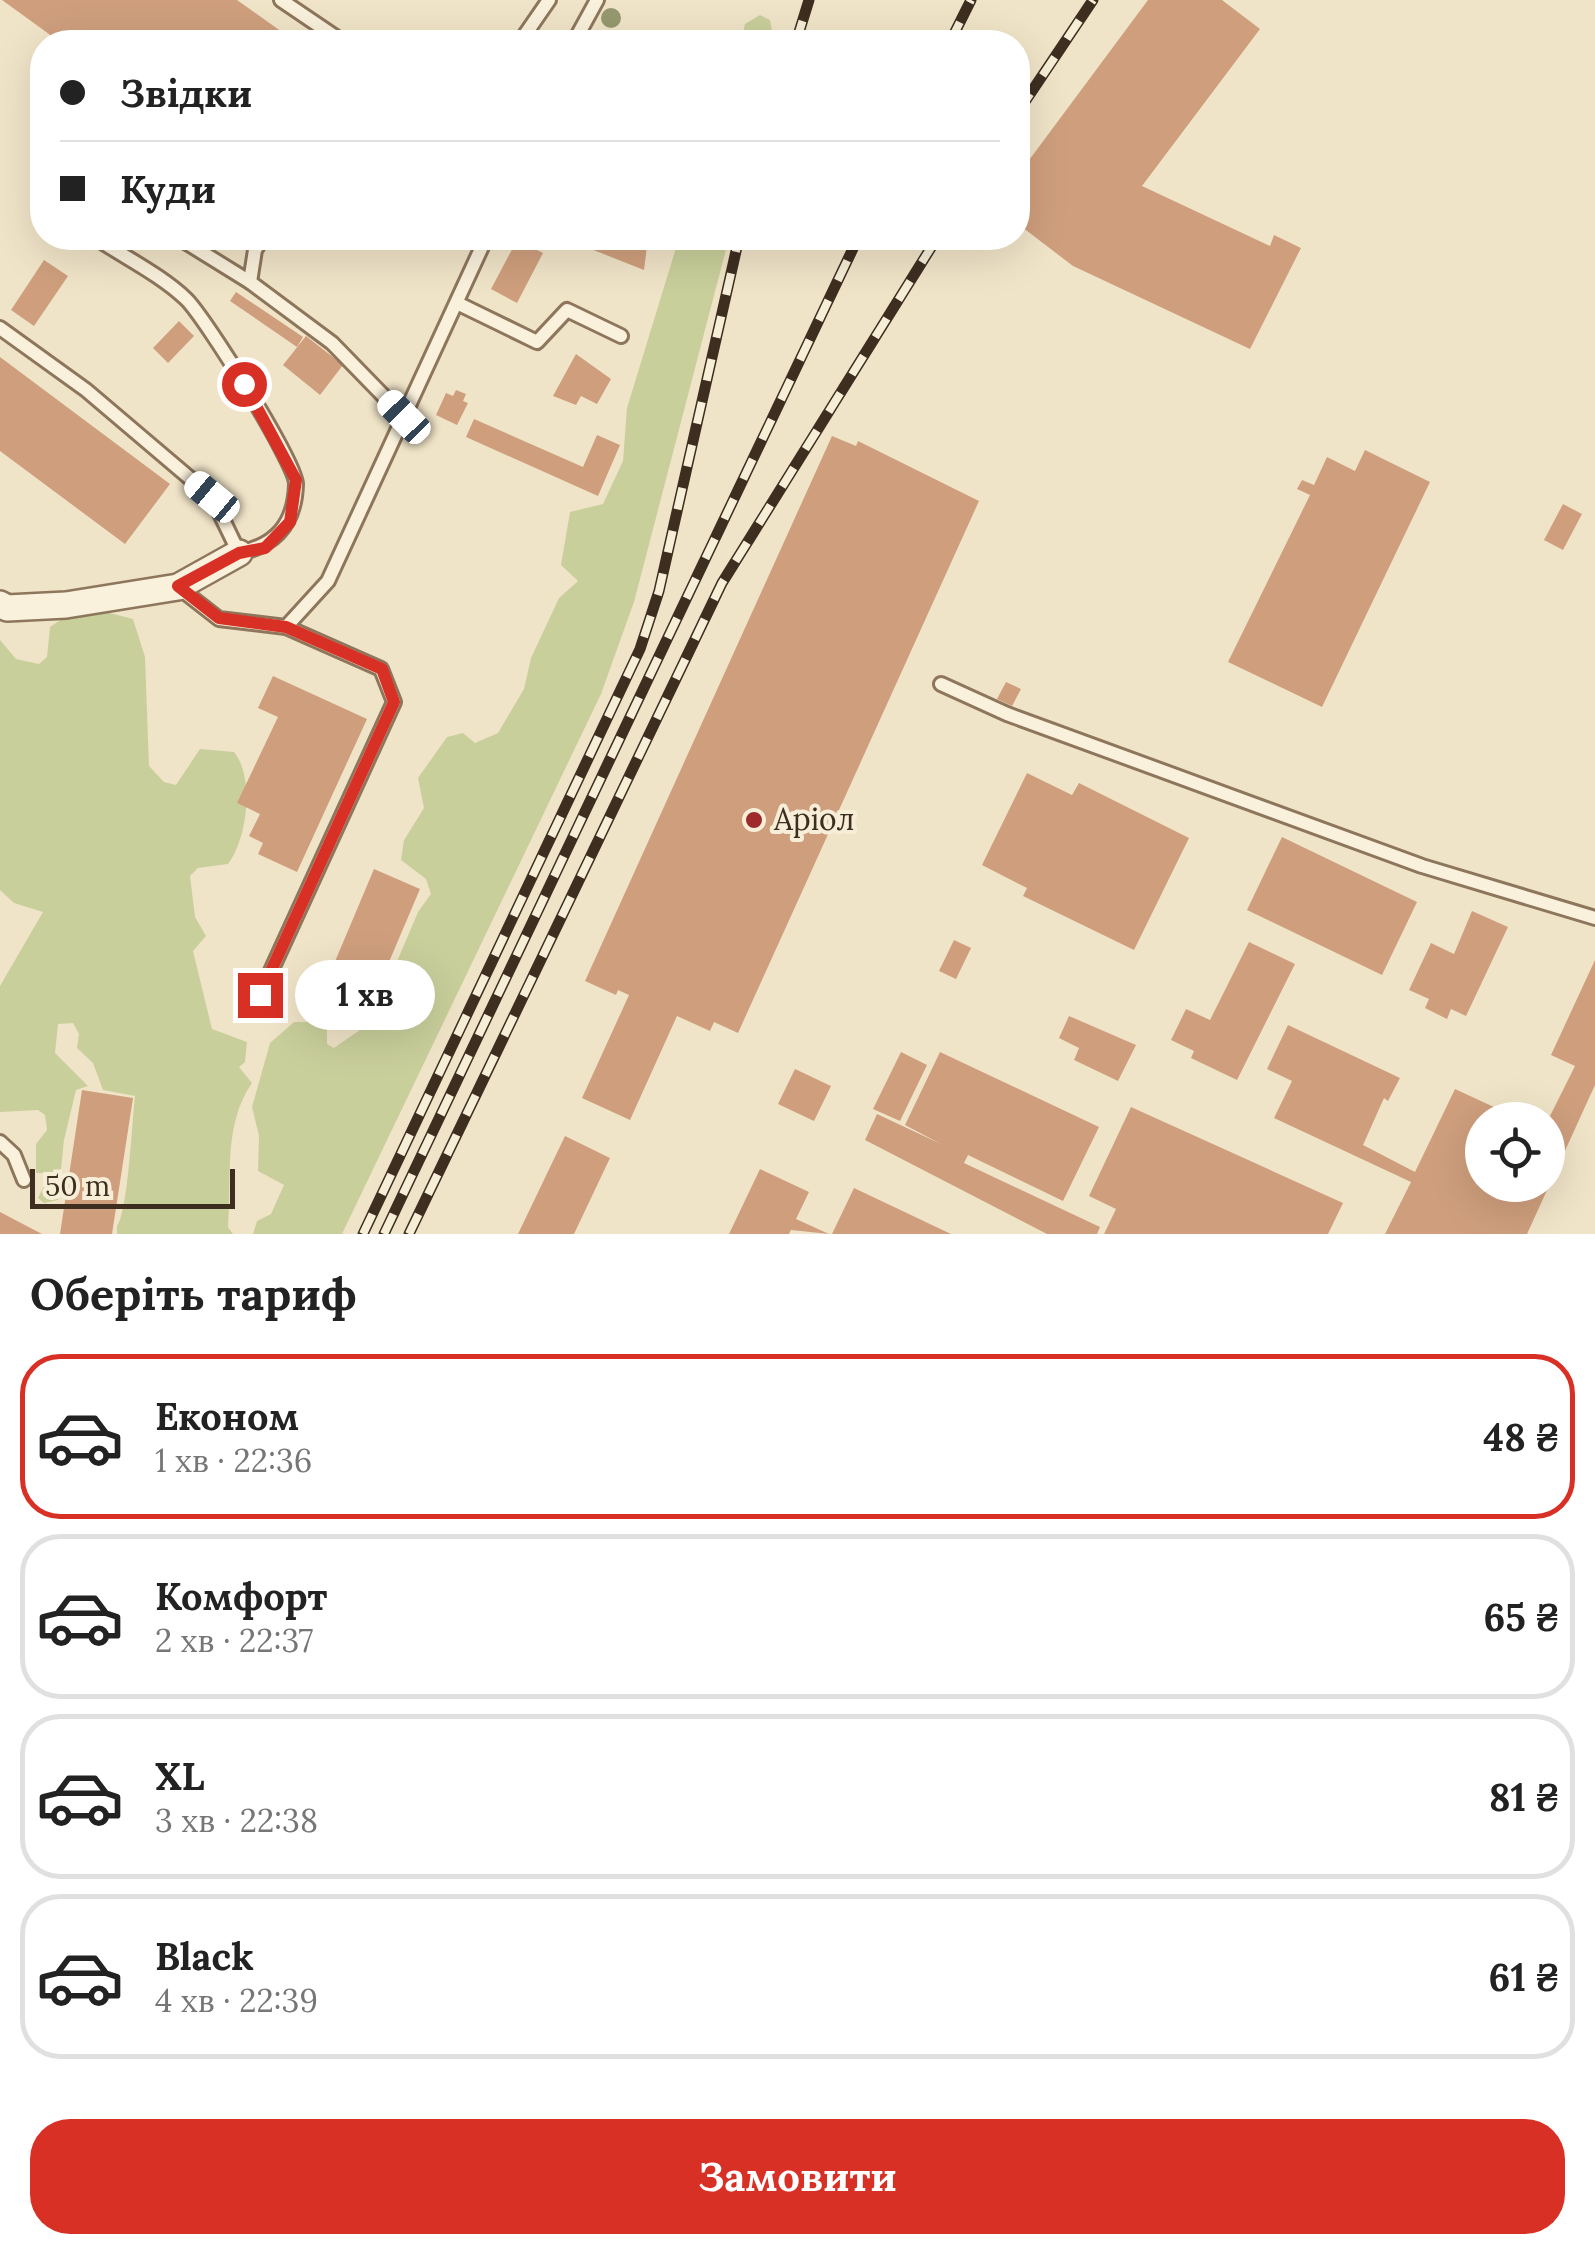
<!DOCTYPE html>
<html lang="uk">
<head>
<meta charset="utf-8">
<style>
  body { margin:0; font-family:Lora,serif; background:#f2f2f2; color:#222; height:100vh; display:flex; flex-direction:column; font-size:38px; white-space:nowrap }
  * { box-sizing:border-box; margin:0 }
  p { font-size:32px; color:#767676 }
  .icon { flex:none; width:55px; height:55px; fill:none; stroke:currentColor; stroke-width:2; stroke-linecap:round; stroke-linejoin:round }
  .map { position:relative; height:1234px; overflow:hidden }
  .panel { display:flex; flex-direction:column; background:#fff; flex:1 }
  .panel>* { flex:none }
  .hud { position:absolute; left:30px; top:30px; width:1000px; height:220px; border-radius:40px; box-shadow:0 10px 40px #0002; display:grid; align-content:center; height:220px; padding:0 30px; background:#fff }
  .fabs { position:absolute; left:1465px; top:1102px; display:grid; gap:20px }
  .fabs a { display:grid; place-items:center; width:100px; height:100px; border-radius:50%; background:#fff; box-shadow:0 10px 40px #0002; font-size:50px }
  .scale { position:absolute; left:30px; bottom:25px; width:205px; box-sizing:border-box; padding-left:10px; border:5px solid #3d2e20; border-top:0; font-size:28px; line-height:35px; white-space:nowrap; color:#3d2e20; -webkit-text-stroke:8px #f7eed8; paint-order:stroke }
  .end { position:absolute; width:45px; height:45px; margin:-22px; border:12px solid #d93025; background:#fff; box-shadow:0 0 0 5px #fff }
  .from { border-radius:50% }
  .bubble { position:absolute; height:70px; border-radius:35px; background:#fff; box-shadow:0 10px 40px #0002; font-size:32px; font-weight:800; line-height:70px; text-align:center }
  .car { position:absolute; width:30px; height:60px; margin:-30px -15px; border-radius:12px; box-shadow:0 0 8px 2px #0007; background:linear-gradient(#fff 24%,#345 0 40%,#fff 0 76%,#345 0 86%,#fff 0) }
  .hud b { display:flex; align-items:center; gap:35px; height:95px; font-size:38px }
  .hud b+b { border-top:2px solid #e0e0e0 }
  .hud i { width:25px; height:25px; background:#222 }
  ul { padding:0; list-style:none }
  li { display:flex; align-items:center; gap:30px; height:165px; margin:0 20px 15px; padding:0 10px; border:5px solid #e0e0e0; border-radius:40px }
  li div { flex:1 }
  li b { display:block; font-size:38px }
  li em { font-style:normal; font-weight:800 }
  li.active { border-color:#d93025 }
  li>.icon { width:90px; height:90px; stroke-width:1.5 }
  h2 { padding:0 30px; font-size:45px; line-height:120px }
  .button { display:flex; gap:20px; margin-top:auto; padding:20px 30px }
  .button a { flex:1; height:115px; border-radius:40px; background:#d93025; color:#fff; font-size:40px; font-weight:800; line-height:115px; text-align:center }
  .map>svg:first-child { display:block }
</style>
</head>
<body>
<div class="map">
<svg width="1595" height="1234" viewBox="0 0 1595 1234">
  <rect width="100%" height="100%" fill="#f0e4c8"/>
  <g fill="#c9cf9b">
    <polygon points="760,15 770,20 774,42 741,42 745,24"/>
    <polygon points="679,238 729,238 634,602 601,694 342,1234 253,1234 257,1221 271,1214 284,1185 258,1171 259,1136 252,1107 270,1043 294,1022 322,1022 327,1028 327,1044 334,1048 367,1025 376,1011 418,912 431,894 426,879 401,860 404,840 424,808 418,778 447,737 463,733 475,743 498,733 524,689 531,658 559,598 578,581 561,565 570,512 603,504 623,461 627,408"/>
    <path d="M102 611 133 619 145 657 149 766 164 782 176 785 200 749 234 752C255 778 247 840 228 864L198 868 190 876 195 917 206 936 193 951 212 1029 247 1042 245 1062 239 1067 252 1083C223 1125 232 1177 228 1227L233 1234H117V1226C128 1211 132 1122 135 1096L103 1090 93 1063 77 1048 79 1034 73 1023 58 1024 55 1053 88 1086 76 1090 64 1140 58 1200 44 1203 38 1198 47 1180 43 1173H36V1144L47 1130 45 1115 38 1110 0 1112V986L43 912 14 903 0 890V640L16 659 39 664 47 657 50 627 68 615Z"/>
  </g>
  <g fill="#cf9f7d">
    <polygon points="2,0 237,0 296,42 60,42"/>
    <polygon points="1148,0 1222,0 1260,29 1142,186 1270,246 1274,235 1301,248 1250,349 1073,266 1018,224 1018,175"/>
    <polygon points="563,238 648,238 644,270"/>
    <polygon points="517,240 543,253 517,303 491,289"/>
    <polygon points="44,260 68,276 34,326 11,310"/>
    <polygon points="236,292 303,337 297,347 230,301"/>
    <polygon points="179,321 194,336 168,363 153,348"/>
    <polygon points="306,336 343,365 320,395 283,365"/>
    <polygon points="576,354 611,379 597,404 581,396 576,405 553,396"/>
    <polygon points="0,357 170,484 125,544 0,451"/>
    <polygon points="456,390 466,394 463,401 468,403 457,425 436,415 446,393 453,396"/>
    <polygon points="474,419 583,467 597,435 620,445 598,496 466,437"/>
    <polygon points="832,436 856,446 858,441 979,501 738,1033 714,1022 710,1031 677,1016 630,1120 582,1098 629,995 618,990 616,995 585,981"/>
    <polygon points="1365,450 1430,482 1322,707 1228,662 1310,495 1297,489 1302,480 1314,485 1327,457 1355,471"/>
    <polygon points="1563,504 1582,514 1563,550 1544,540"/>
    <polygon points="273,676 367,719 297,872 258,854 263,843 249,836 260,814 237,803 278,717 258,708"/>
    <polygon points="1006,682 1021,689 1012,706 997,699"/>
    <polygon points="1027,773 1072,795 1079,783 1189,838 1134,950 1023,896 1027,888 982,865"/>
    <polygon points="1282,837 1417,902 1382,975 1247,910"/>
    <polygon points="374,869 420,889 366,1016 320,997"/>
    <polygon points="1472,911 1508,927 1466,1016 1451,1009 1447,1019 1425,1008 1429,999 1409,990 1431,943 1454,954"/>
    <polygon points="954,940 971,948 956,979 939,971"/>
    <polygon points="1249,942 1295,964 1237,1080 1191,1058 1194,1051 1171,1040 1186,1009 1210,1020"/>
    <polygon points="1595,960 1595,1085 1527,1234 1385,1234 1411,1182 1274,1118 1292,1081 1267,1069 1288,1025 1400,1078 1388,1101 1384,1098 1363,1145 1415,1172 1455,1089 1522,1120 1482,1120 1482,1185 1548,1185 1548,1120 1575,1066 1551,1055"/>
    <polygon points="1069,1016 1136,1045 1118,1081 1074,1060 1079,1048 1059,1038"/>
    <polygon points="901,1052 927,1065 900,1121 873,1109"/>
    <polygon points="940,1052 1099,1127 1063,1201 968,1155 964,1163 1100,1227 1097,1234 1047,1234 865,1140 877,1114 941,1144 905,1125"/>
    <polygon points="795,1069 831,1086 814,1121 778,1104"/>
    <polygon points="82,1090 133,1098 112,1234 60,1234"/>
    <polygon points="1131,1107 1343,1203 1328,1234 1104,1234 1116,1209 1089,1196"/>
    <polygon points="565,1136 610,1158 574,1234 518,1234"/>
    <polygon points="760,1169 809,1192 796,1219 829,1234 791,1230 789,1234 729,1234"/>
    <polygon points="854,1188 932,1225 951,1234 832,1234"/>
    <polygon points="0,1212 42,1234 0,1234"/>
  </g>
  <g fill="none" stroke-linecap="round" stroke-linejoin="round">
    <g stroke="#8d765c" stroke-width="18">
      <g id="lane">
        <polyline points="281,0 343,42"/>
        <polyline points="520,42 549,0"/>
        <polyline points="574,42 597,0"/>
        <polyline points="179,238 250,282"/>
        <polyline points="263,238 255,250 250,282 332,343 404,417"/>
        <polyline points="459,304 537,342 567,310 621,336"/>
        <path d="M0 328 86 390 212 497 239 553C276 545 295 524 296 484 296 463 205 317 186 299 161 275 124 257 96 238"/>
        <polyline points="178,587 219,619 286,627 328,581 486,238"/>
        <polyline points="941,684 1007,714 1422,866 1595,918"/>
        <polyline points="260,995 394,702 381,669 286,627"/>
        <polyline points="0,1142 14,1155 24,1180"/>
      </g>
    </g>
    <g stroke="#8d765c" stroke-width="30">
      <polyline id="street" points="0,604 7,608 66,605 178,587 239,553"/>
    </g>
    <use href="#lane" stroke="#faf1dc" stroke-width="12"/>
    <use href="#street" stroke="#faf1dc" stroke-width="25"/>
    <g stroke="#3d2e20" stroke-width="11">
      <g id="rail">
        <polyline points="796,42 809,0"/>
        <polyline points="950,42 971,0"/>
        <polyline points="1018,112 1093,0"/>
        <polyline points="363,1234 640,649 659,591 739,238"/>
        <polyline points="384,1234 858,238"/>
        <polyline points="409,1234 722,583 937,238"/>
      </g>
    </g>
    <use href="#rail" stroke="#f7eed8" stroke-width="8" stroke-dasharray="22" stroke-linecap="butt"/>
  </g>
  <circle fill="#96986f" cx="611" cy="18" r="10"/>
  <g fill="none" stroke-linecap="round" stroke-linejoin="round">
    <polyline stroke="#d93025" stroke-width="12" points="244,384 296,480 290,522 265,548 239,553 178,586 219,618 286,627 382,669 394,702 260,995"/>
  </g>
  <circle fill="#9e2a2b" stroke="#f7eed8" stroke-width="4" cx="754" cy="820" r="10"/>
  <g text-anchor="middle" stroke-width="8" stroke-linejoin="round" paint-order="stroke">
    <g font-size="30" fill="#3d2e20" stroke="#f7eed8" text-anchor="start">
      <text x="774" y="830">Аріол</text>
    </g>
  </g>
</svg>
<div class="fabs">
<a><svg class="icon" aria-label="locate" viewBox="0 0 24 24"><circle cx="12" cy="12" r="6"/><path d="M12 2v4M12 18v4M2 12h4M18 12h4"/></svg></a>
</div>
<div class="scale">50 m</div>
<i class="end from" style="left:244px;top:384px"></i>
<i class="end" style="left:260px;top:995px"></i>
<div class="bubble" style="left:295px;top:960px;width:140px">1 хв</div>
<i class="car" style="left:404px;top:417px;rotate:316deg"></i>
<i class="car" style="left:212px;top:497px;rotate:310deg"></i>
<div class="hud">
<b><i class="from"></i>Звідки</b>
<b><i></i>Куди</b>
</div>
</div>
<section class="panel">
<h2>Оберіть тариф</h2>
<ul>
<li class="active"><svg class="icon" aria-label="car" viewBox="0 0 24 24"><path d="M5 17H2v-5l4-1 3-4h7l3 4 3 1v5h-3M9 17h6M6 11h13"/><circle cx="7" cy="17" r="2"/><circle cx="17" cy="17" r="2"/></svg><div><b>Економ</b><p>1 хв · 22:36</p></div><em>48 ₴</em></li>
<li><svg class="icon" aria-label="car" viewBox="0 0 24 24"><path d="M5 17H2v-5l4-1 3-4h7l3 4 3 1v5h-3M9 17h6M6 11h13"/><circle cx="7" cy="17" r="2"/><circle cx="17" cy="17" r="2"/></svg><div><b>Комфорт</b><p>2 хв · 22:37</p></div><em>65 ₴</em></li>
<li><svg class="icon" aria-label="car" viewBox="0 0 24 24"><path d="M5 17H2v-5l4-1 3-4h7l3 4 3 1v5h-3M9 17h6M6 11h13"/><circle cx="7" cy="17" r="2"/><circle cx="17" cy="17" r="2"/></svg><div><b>XL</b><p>3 хв · 22:38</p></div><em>81 ₴</em></li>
<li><svg class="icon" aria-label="car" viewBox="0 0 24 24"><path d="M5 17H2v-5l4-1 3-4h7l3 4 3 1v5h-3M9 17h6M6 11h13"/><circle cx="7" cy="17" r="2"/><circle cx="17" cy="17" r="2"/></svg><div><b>Black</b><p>4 хв · 22:39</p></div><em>61 ₴</em></li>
</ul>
<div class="button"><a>Замовити</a></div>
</section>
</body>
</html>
